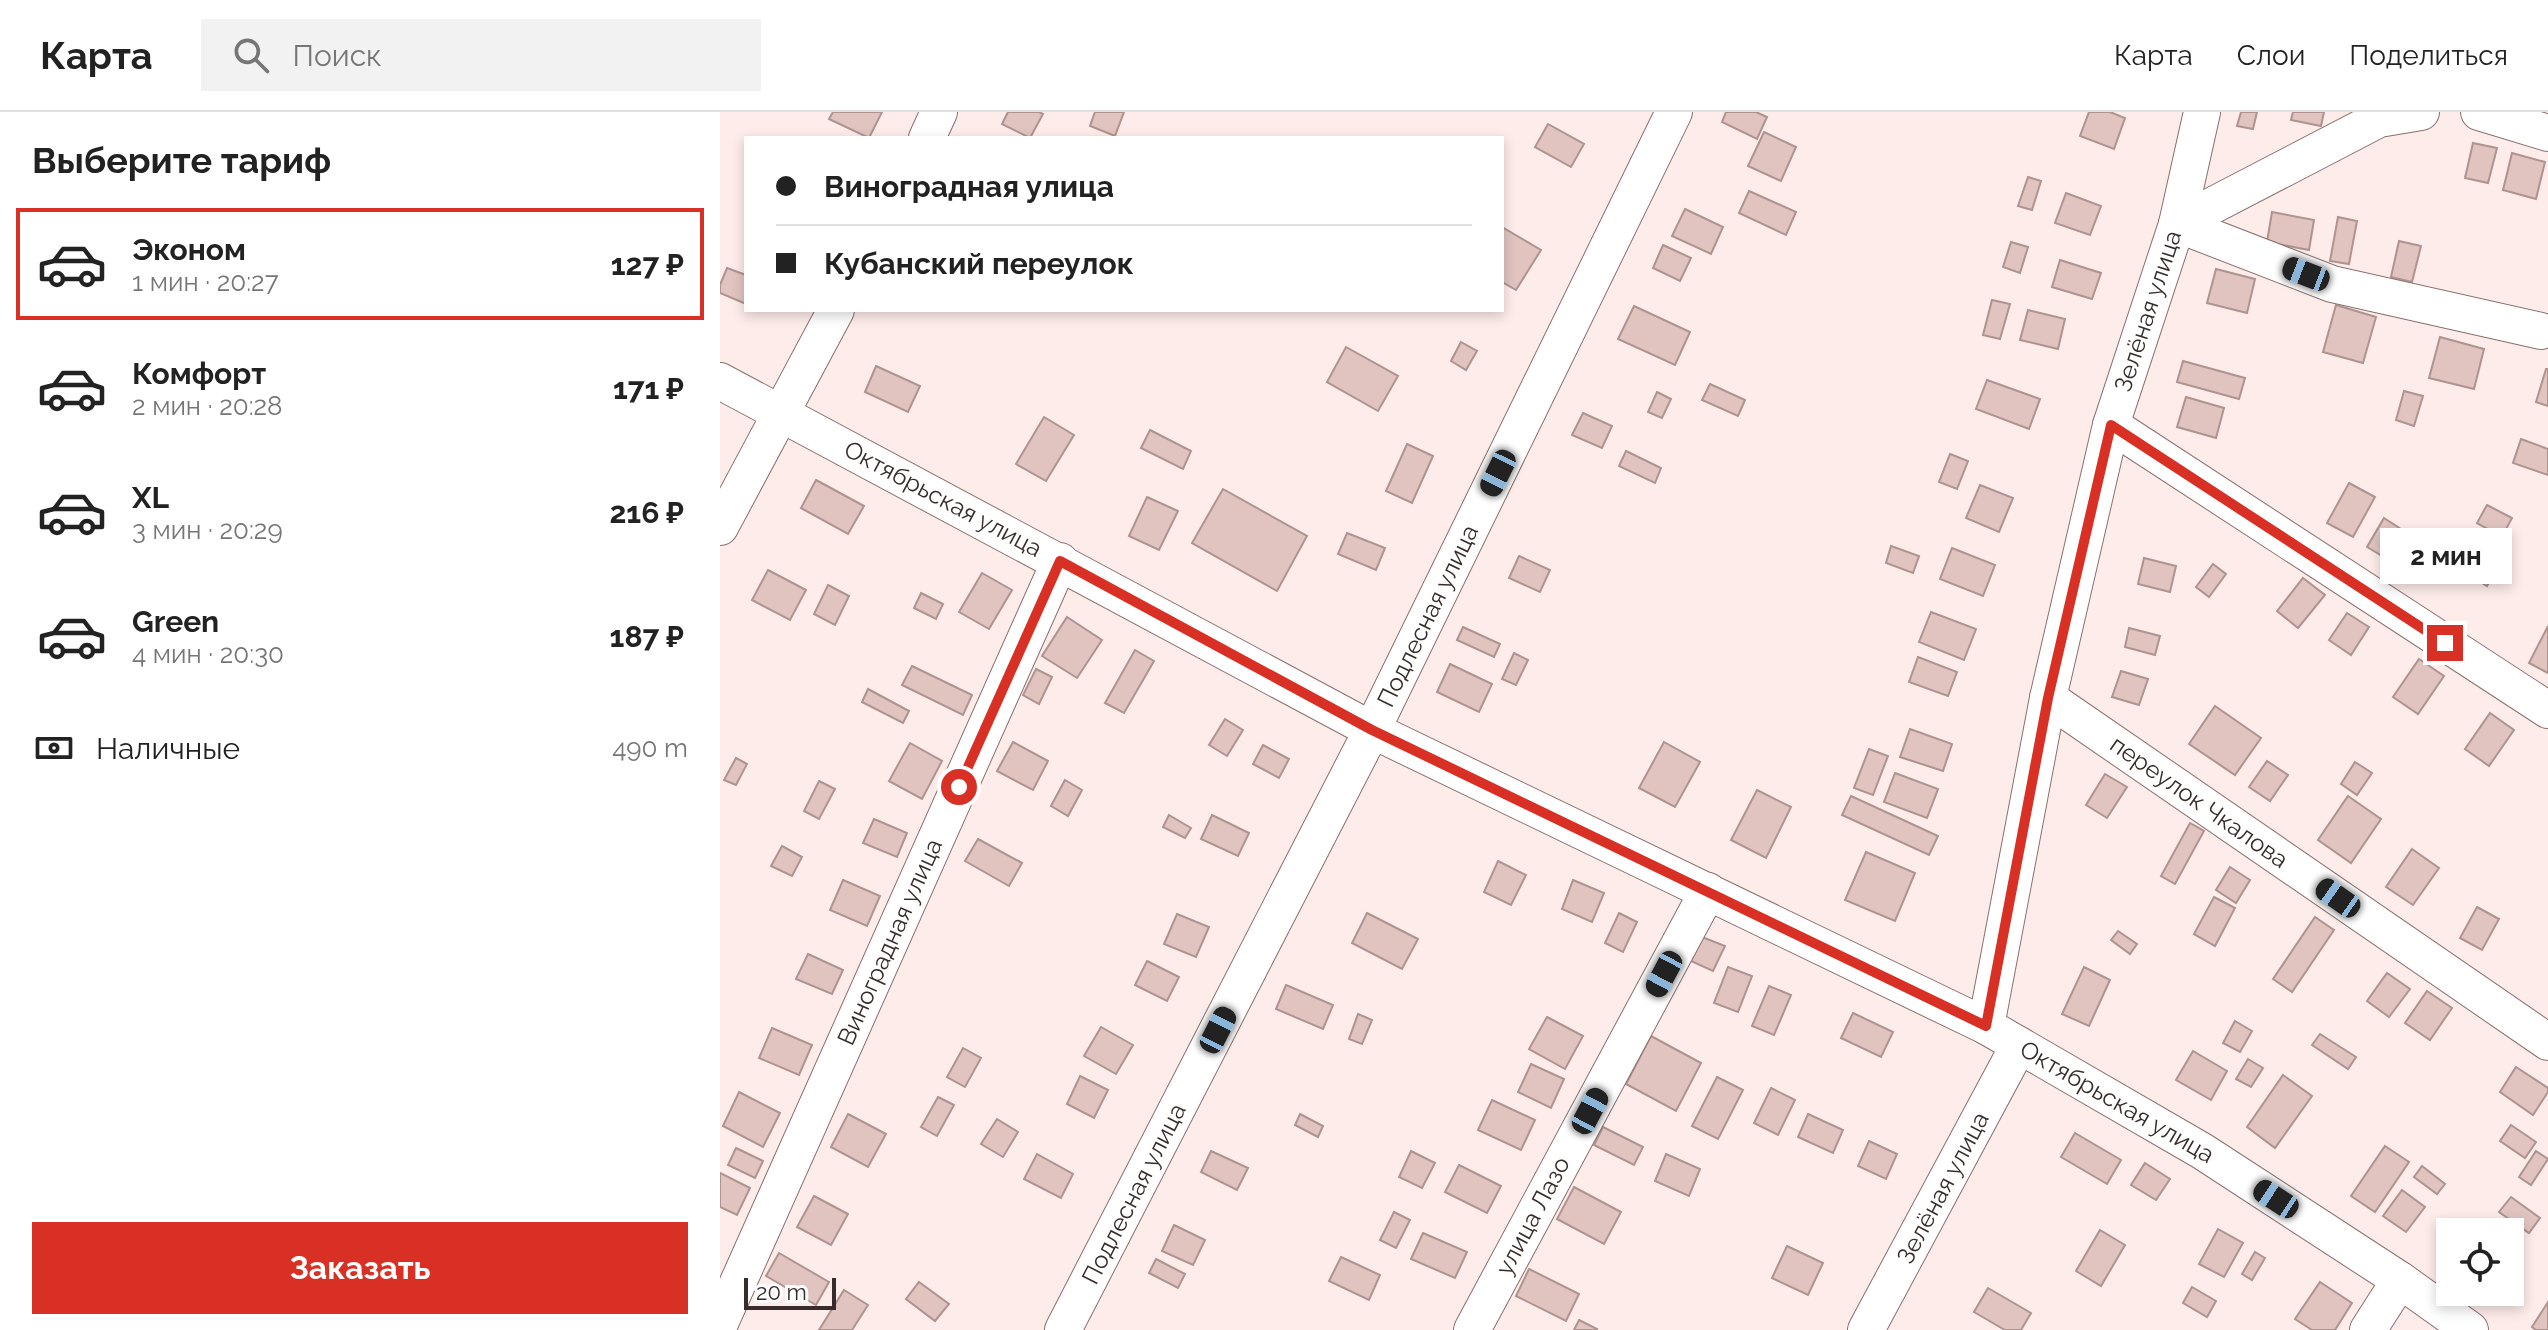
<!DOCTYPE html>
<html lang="ru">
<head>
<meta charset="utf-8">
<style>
  body { margin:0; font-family:Raleway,sans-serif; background:#f2f2f2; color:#222; height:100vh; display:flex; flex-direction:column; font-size:30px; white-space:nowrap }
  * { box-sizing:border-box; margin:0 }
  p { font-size:26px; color:#767676 }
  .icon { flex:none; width:44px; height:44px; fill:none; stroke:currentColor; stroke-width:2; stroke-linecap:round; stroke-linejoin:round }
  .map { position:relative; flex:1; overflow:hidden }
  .side { display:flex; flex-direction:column; background:#fff; width:720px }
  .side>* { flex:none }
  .banner { position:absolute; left:24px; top:24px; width:760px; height:176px; border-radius:0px; box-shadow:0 4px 12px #0003; display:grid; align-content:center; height:176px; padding:0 32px; background:#fff }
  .fabs { position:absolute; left:1716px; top:1106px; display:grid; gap:16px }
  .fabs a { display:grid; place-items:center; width:88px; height:88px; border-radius:0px; background:#fff; box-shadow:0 4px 12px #0003; font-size:40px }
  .scale { position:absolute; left:24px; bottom:20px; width:92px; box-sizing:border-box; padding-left:8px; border:4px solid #372c2b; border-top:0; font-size:22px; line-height:28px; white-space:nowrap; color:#372c2b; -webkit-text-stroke:6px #fefefe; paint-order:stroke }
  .end { position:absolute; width:36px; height:36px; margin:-18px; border:10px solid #d93025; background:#fff; box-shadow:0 0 0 4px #fff }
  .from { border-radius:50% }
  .bubble { position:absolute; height:56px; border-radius:0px; background:#fff; box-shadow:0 4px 12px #0003; font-size:26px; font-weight:700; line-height:56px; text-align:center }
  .car { position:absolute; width:24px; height:48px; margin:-24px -12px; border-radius:10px; box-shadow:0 0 6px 2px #0007; background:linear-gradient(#222 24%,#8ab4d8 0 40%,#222 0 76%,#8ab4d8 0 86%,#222 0) }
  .banner b { display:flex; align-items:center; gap:28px; height:76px; font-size:30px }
  .banner b+b { border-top:2px solid #e0e0e0 }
  .banner i { width:20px; height:20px; background:#222 }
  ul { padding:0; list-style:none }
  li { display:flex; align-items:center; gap:24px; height:112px; margin:0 16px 12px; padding:0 16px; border:4px solid transparent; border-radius:0px }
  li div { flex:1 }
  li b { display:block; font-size:30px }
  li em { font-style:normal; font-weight:700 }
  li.on { border-color:#d93025 }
  li>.icon { width:72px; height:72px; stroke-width:1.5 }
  h2 { padding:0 32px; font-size:36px; line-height:96px }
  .pay { display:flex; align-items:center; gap:20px; height:88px; padding:0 32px; font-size:30px }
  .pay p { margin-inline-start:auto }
  .button { display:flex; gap:16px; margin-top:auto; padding:16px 32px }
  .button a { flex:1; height:92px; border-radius:0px; background:#d93025; color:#fff; font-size:32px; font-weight:700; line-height:92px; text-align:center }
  header { display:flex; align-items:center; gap:48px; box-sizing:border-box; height:112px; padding:0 40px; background:#fff; border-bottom:2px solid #e0e0e0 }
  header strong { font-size:38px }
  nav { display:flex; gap:44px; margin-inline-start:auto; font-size:28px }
  .search { width:560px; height:72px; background:#f2f2f2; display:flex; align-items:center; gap:20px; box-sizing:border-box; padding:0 28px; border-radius:0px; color:#767676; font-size:30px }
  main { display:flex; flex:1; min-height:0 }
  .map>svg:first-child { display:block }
</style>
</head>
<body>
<header>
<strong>Карта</strong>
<div class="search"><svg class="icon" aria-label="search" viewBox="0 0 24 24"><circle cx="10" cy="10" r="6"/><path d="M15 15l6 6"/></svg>Поиск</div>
<nav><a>Карта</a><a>Слои</a><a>Поделиться</a></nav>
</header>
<main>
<section class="side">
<h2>Выберите тариф</h2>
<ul>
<li class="on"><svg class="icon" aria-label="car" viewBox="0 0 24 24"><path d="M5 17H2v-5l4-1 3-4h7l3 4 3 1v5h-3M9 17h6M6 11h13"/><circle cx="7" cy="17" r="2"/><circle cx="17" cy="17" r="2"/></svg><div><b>Эконом</b><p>1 мин · 20:27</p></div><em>127 ₽</em></li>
<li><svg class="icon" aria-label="car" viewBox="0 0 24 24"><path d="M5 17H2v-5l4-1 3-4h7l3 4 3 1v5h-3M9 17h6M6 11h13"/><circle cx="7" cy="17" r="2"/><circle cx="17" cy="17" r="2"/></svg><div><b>Комфорт</b><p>2 мин · 20:28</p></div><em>171 ₽</em></li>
<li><svg class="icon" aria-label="car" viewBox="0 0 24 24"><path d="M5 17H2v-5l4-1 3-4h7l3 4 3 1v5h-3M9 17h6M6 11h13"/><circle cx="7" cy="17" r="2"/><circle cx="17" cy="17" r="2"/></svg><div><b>XL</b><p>3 мин · 20:29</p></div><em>216 ₽</em></li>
<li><svg class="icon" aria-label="car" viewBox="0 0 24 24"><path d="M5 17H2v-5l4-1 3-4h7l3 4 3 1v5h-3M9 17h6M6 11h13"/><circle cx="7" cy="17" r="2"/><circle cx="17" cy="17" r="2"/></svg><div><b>Green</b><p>4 мин · 20:30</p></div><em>187 ₽</em></li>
</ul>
<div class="pay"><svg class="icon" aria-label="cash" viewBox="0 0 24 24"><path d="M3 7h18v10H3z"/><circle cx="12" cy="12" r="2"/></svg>Наличные<p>490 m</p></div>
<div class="button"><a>Заказать</a></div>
</section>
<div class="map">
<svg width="1828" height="1218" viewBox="0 0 1828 1218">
  <rect width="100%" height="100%" fill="#feecea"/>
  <g fill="#e1c4c0" stroke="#ae938f" stroke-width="2">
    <polygon points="113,0 162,0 149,26 109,7"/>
    <polygon points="288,0 319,0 323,2 310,26 282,12"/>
    <polygon points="375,0 404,0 395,24 370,14"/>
    <polygon points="1006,0 1036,0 1047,5 1037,27 1002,10"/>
    <polygon points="1369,0 1390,0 1405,6 1394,37 1360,24"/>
    <polygon points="1521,0 1537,0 1533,17 1517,14"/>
    <polygon points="1573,0 1604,0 1601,14 1571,8"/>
    <polygon points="828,12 864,32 851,55 815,35"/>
    <polygon points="1044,20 1076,35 1061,69 1028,54"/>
    <polygon points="1753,31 1777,36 1768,71 1745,66"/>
    <polygon points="1792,41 1825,50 1816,87 1783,78"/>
    <polygon points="1308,65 1321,69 1312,98 1298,94"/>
    <polygon points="1029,79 1076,100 1066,123 1019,101"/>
    <polygon points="1346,81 1381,94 1370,123 1335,111"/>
    <polygon points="965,97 1003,115 991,142 952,124"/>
    <polygon points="1552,100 1594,108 1589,138 1547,130"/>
    <polygon points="1618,105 1637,109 1629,152 1610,149"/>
    <polygon points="782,115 821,138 796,178 782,170"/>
    <polygon points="1679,129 1701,134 1692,170 1671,165"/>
    <polygon points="1291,130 1308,135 1300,161 1283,155"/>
    <polygon points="943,133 971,146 960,169 933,156"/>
    <polygon points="1340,148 1381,161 1372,187 1332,175"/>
    <polygon points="7,156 26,163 26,192 0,181 0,173"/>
    <polygon points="1496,157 1535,167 1527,201 1487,191"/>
    <polygon points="1272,188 1290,192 1280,227 1263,223"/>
    <polygon points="1616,193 1656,205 1643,251 1603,240"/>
    <polygon points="914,194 970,220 955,253 898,227"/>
    <polygon points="1308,198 1345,207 1338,237 1300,228"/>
    <polygon points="1720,225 1764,237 1754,277 1709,266"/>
    <polygon points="741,230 757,239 746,258 731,249"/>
    <polygon points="626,235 678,264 658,299 607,270"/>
    <polygon points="1463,249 1525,266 1519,287 1457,270"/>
    <polygon points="156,254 200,274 188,300 145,280"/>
    <polygon points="1826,257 1828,257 1828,294 1816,290"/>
    <polygon points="1267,268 1320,287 1309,317 1256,297"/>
    <polygon points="990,272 1025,288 1018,304 982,288"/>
    <polygon points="1684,279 1703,284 1694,314 1676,308"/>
    <polygon points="937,280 951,287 942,306 928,300"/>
    <polygon points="1466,285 1504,296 1496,326 1457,315"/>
    <polygon points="863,301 892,314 882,336 852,323"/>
    <polygon points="324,305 354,323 326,369 296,352"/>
    <polygon points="430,318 471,339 463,357 421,336"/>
    <polygon points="1801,327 1828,337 1828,363 1793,351"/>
    <polygon points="687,332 713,344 692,391 666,379"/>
    <polygon points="906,339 941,356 935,371 899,354"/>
    <polygon points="1230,342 1248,349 1237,377 1219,370"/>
    <polygon points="96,368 144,394 128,422 81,396"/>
    <polygon points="1629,371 1655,385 1633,425 1607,411"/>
    <polygon points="1260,373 1293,386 1279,420 1246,406"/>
    <polygon points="503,377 587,424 557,479 472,431"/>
    <polygon points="427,385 458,399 439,438 409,424"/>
    <polygon points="1767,393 1792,406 1782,425 1757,411"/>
    <polygon points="1664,406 1684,419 1667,447 1647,435"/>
    <polygon points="627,421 665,436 656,458 618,442"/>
    <polygon points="1747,422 1784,445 1767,474 1730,451"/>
    <polygon points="1171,434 1199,444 1193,461 1166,451"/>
    <polygon points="1232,436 1275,453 1263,484 1220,467"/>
    <polygon points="799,444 830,458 820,480 789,466"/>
    <polygon points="1424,446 1456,454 1450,480 1418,472"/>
    <polygon points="1493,452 1506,462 1489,485 1476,475"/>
    <polygon points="48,458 86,478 70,508 32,488"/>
    <polygon points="262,461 292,478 269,517 239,500"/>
    <polygon points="1583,466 1605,483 1578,516 1557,499"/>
    <polygon points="108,473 129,484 115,513 94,502"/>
    <polygon points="201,481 223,492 216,507 194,496"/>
    <polygon points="1211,500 1256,517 1244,548 1199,530"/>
    <polygon points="1627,501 1649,515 1631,543 1609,528"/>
    <polygon points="347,505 382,528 357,566 322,544"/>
    <polygon points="1828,514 1828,561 1809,551"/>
    <polygon points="743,515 780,532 774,545 737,528"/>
    <polygon points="1409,516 1440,524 1435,543 1405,535"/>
    <polygon points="415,538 434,549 404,601 385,591"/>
    <polygon points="794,541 808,548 796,573 782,567"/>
    <polygon points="1198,545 1237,560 1228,584 1189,570"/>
    <polygon points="1699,547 1724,564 1698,602 1673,585"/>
    <polygon points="730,552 772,572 759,600 717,580"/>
    <polygon points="192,554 252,583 243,603 182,573"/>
    <polygon points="316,557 332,565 319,592 303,583"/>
    <polygon points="1401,559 1428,567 1419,593 1392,585"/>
    <polygon points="148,577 189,599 183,611 142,590"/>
    <polygon points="1495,594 1541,626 1515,663 1469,632"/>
    <polygon points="1770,601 1794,618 1769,654 1745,637"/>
    <polygon points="505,607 523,618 507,644 489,633"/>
    <polygon points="1190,617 1232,632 1223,659 1180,645"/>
    <polygon points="293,630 328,649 313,678 277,659"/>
    <polygon points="944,630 980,650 955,695 919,676"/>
    <polygon points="190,631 222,649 202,687 169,669"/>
    <polygon points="543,633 569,647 559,666 533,652"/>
    <polygon points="1149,637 1168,644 1153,683 1134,676"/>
    <polygon points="16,646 27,652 16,673 4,668"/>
    <polygon points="1547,649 1568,663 1550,689 1529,675"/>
    <polygon points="1635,650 1652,661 1637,683 1621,672"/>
    <polygon points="1175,661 1218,677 1207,706 1164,690"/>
    <polygon points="1385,662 1407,675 1387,706 1366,693"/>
    <polygon points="345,668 362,678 348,704 331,694"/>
    <polygon points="99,669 115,677 99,707 84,699"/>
    <polygon points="1037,678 1071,695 1046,746 1011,728"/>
    <polygon points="1131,684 1218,724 1209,743 1122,703"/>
    <polygon points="1628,684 1661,707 1631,751 1598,728"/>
    <polygon points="449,703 471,716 465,726 443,715"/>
    <polygon points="492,703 529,721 518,744 481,727"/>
    <polygon points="154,707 187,721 177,745 143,731"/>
    <polygon points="1470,711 1484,719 1455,772 1441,764"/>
    <polygon points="258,727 302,751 289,774 245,749"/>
    <polygon points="62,734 82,745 72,764 51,754"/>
    <polygon points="1692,737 1719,756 1693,793 1666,775"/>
    <polygon points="1146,740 1195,761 1175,809 1125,788"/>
    <polygon points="778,749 806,763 791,793 764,780"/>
    <polygon points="1510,755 1530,768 1516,791 1496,778"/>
    <polygon points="123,768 160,784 147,814 110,798"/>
    <polygon points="853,768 884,781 872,810 842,797"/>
    <polygon points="1494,785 1515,796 1495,834 1474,822"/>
    <polygon points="1757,795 1779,807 1762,838 1740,826"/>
    <polygon points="647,801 698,827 682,857 632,831"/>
    <polygon points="899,801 917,810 903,840 885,831"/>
    <polygon points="457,802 489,815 476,845 444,832"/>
    <polygon points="1595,805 1614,818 1572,880 1553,867"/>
    <polygon points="1398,819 1417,832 1410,842 1391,828"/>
    <polygon points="982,825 1005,834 993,859 971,849"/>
    <polygon points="88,842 123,858 112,882 76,867"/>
    <polygon points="427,849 459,865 447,889 415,873"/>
    <polygon points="1008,855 1032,864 1018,900 994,891"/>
    <polygon points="1364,855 1390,868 1369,914 1342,902"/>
    <polygon points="1667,861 1690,877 1669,905 1647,889"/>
    <polygon points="566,873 613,893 603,917 556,897"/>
    <polygon points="1049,874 1071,883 1054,923 1032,914"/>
    <polygon points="1707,879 1732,896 1710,928 1685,911"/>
    <polygon points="1133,901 1173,920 1161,945 1121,926"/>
    <polygon points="638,902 652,908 642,932 629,927"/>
    <polygon points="827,905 863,924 845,957 809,937"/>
    <polygon points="1515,909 1532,919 1520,940 1503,931"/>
    <polygon points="381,915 413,933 396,962 364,944"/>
    <polygon points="52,916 92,933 79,963 39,946"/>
    <polygon points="1600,922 1636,945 1628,957 1592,933"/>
    <polygon points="931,924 981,951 956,999 906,972"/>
    <polygon points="243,936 261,946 245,975 227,965"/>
    <polygon points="1473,939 1507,959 1491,988 1456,968"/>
    <polygon points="1528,947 1543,956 1531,975 1516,967"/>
    <polygon points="811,952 844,967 831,996 798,980"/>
    <polygon points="1796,955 1828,976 1828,980 1813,1003 1780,980"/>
    <polygon points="1563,963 1592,984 1555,1036 1527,1015"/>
    <polygon points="360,964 388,978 374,1006 347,992"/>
    <polygon points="997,965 1023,978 998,1027 972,1014"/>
    <polygon points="1051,976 1075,988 1058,1023 1034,1011"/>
    <polygon points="19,980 60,1001 43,1035 3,1014"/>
    <polygon points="218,985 234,993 217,1024 201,1015"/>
    <polygon points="772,988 815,1008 801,1038 758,1018"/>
    <polygon points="128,1002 166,1022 148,1055 111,1035"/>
    <polygon points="580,1002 603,1014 598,1025 575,1013"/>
    <polygon points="1088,1002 1123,1018 1113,1041 1078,1025"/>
    <polygon points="277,1007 298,1020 283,1045 261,1032"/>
    <polygon points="1791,1013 1816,1030 1805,1046 1780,1029"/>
    <polygon points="883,1015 923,1035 914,1053 874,1033"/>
    <polygon points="1355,1021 1401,1048 1387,1072 1341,1045"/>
    <polygon points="1149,1029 1177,1042 1166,1067 1138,1054"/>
    <polygon points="1665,1034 1689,1050 1655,1100 1631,1084"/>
    <polygon points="16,1036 43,1049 35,1066 8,1053"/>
    <polygon points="491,1039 528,1056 517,1078 481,1060"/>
    <polygon points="691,1039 715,1051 702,1076 679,1065"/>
    <polygon points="1816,1039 1828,1047 1811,1073 1799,1065"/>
    <polygon points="317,1042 353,1062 341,1086 304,1067"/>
    <polygon points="946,1042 980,1057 969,1084 935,1069"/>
    <polygon points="1425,1051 1450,1067 1436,1088 1411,1073"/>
    <polygon points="739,1053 781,1074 767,1101 725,1080"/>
    <polygon points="1702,1054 1725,1072 1717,1082 1694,1065"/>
    <polygon points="0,1061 30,1076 17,1103 0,1095"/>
    <polygon points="854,1075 901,1100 884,1132 837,1107"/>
    <polygon points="1682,1078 1705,1095 1686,1120 1663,1104"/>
    <polygon points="94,1084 128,1102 111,1133 77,1115"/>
    <polygon points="1791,1085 1820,1106 1809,1121 1779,1100"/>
    <polygon points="674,1100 690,1108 676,1136 660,1128"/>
    <polygon points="454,1113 485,1128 473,1153 442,1139"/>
    <polygon points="1498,1117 1523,1131 1504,1165 1479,1152"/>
    <polygon points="1380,1118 1405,1133 1381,1174 1356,1159"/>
    <polygon points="703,1121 747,1140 735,1166 691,1147"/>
    <polygon points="1790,1126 1798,1132 1790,1144"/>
    <polygon points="1067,1134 1103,1151 1088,1183 1052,1166"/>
    <polygon points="1535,1140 1545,1146 1532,1168 1522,1162"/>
    <polygon points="59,1141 109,1170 96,1193 46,1164"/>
    <polygon points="621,1145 660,1163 649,1188 609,1169"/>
    <polygon points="436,1147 465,1162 458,1176 429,1161"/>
    <polygon points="809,1157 859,1182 846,1209 796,1184"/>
    <polygon points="199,1170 229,1192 215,1209 186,1187"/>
    <polygon points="1600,1170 1632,1191 1615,1218 1592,1218 1575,1207"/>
    <polygon points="1472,1175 1496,1189 1487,1205 1463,1191"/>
    <polygon points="1268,1176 1311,1201 1301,1218 1285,1218 1254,1200"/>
    <polygon points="124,1178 148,1193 132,1218 99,1218"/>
    <polygon points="1828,1190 1828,1218 1816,1218 1812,1215"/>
    <polygon points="859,1208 877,1217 876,1218 854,1218"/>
  </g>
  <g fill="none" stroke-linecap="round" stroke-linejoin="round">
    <g stroke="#8a706c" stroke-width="38">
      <g id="minor">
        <polyline points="1759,0 1828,21"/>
        <polyline points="207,26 219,0"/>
        <polyline points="1457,112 1612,172 1821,219"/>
        <polyline points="1457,112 1659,7 1701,0"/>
        <polyline points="0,269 652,618 1266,914 1482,1039 1680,1168 1750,1218"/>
        <polyline points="1391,313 1828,598"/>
        <polyline points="0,415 116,198"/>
        <polyline points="1328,586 1828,930"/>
        <polyline points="1266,914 1328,586 1391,313 1457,112 1482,0"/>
        <polyline points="0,1211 340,449"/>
        <polyline points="343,1218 652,618 954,0"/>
        <polyline points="752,1218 988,779"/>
        <polyline points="1146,1218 1299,933"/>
        <polyline points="1648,1218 1680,1168"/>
      </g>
    </g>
    <use href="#minor" stroke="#fff" stroke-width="36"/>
  </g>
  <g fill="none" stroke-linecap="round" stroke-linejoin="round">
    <polyline stroke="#d93025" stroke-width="10" points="239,675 340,449 652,618 1266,914 1328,586 1391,313 1725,531"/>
  </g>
  <g text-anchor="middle" stroke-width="6" stroke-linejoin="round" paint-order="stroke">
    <g font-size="24" fill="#372c2b" stroke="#fefefe">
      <text transform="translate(1428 199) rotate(-72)" y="8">Зелёная улица</text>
      <text transform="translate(223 387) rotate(28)" y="8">Октябрьская улица</text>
      <text transform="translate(708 504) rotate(-64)" y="8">Подлесная улица</text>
      <text transform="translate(1479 690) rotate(35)" y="8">переулок Чкалова</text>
      <text transform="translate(170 830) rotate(-66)" y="8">Виноградная улица</text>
      <text transform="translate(1397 990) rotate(30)" y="8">Октябрьская улица</text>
      <text transform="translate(1223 1076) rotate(-62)" y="8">Зелёная улица</text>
      <text transform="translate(414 1082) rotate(-63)" y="8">Подлесная улица</text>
      <text transform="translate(813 1104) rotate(-62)" y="8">улица Лазо</text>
    </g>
  </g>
</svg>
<div class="fabs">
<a><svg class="icon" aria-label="locate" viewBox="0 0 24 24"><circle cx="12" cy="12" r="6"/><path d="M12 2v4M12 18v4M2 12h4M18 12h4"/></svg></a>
</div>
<div class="scale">20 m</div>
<i class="end from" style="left:239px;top:675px"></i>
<i class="end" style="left:1725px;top:531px"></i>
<div class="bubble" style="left:1660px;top:416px;width:132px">2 мин</div>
<i class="car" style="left:1586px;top:162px;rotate:291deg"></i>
<i class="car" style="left:778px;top:361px;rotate:206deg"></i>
<i class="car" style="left:1618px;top:786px;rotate:305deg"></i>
<i class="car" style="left:944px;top:862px;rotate:208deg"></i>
<i class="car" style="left:498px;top:918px;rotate:27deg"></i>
<i class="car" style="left:870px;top:999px;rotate:28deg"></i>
<i class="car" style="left:1556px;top:1087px;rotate:303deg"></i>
<div class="banner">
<b><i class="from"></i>Виноградная улица</b>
<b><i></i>Кубанский переулок</b>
</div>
</div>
</main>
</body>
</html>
